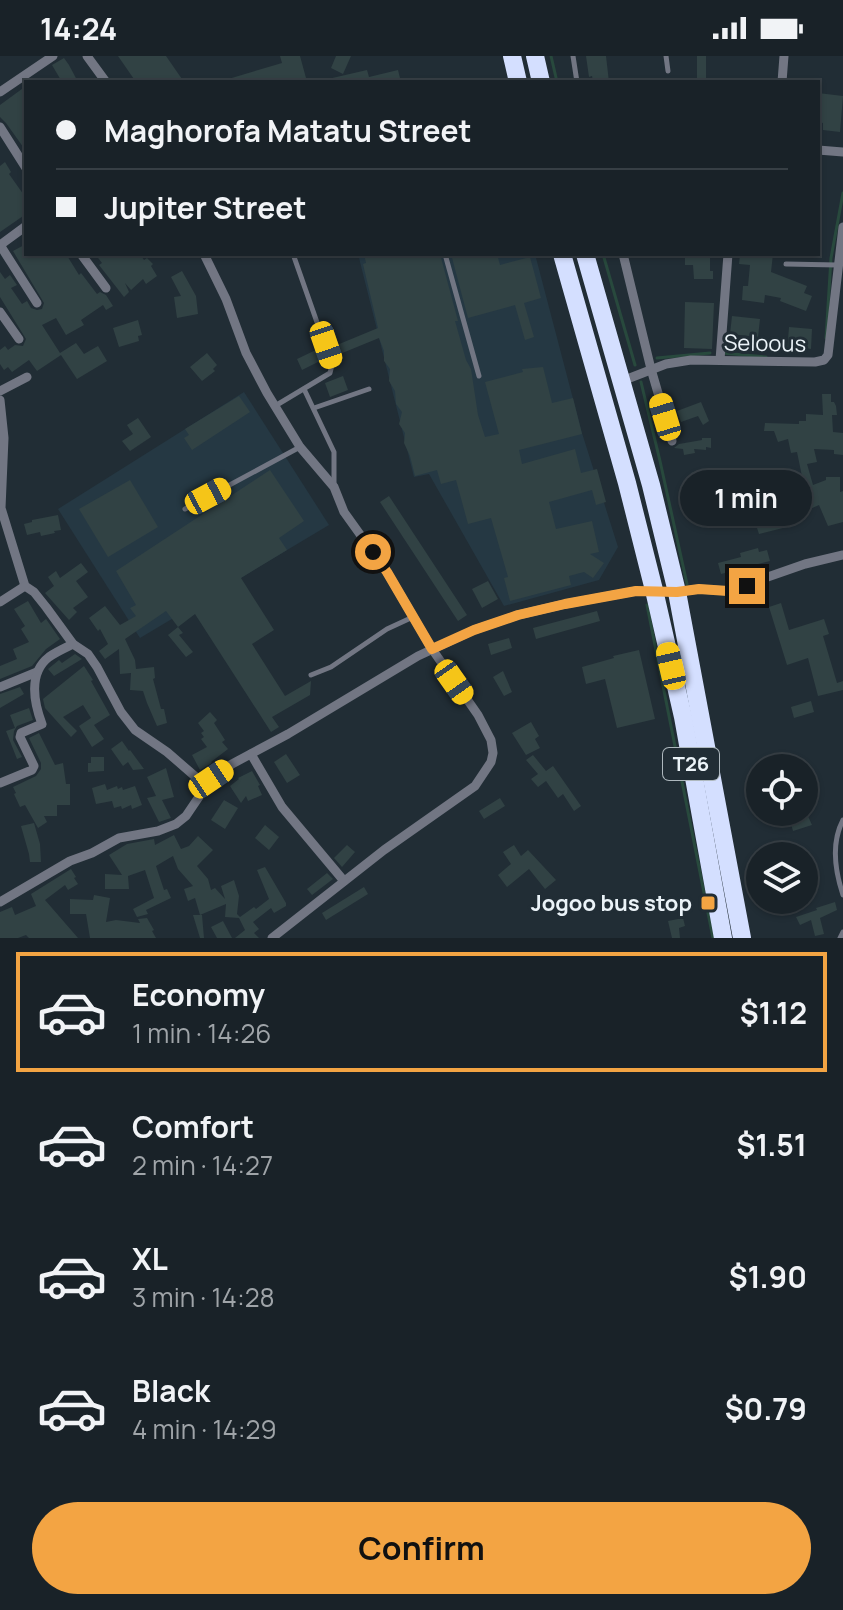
<!DOCTYPE html>
<html lang="en">
<head>
<meta charset="utf-8">
<style>
  body { margin:0; font-family:Manrope,sans-serif; background:#262f34; color:#f1f3f6; height:100vh; display:flex; flex-direction:column; font-size:30px; white-space:nowrap }
  * { box-sizing:border-box; margin:0 }
  p { font-size:26px; color:#9fa4a8 }
  .icon { flex:none; width:44px; height:44px; fill:none; stroke:currentColor; stroke-width:2; stroke-linecap:round; stroke-linejoin:round }
  .map { position:relative; height:882px; overflow:hidden }
  .drawer { display:flex; flex-direction:column; background:#192228; flex:1 }
  .drawer>* { flex:none }
  .hud { position:absolute; left:24px; top:24px; width:796px; height:176px; border-radius:0px; box-shadow:0 2px 6px #0004,0 0 0 2px #373f45; display:grid; align-content:center; height:176px; padding:0 32px; background:#192228 }
  .fabs { position:absolute; left:746px; top:698px; display:grid; gap:16px }
  .fabs a { display:grid; place-items:center; width:72px; height:72px; border-radius:50%; background:#192228; box-shadow:0 2px 6px #0004,0 0 0 2px #373f45; font-size:40px }
  .end { position:absolute; width:36px; height:36px; margin:-18px; border:10px solid #f3a443; background:#111; box-shadow:0 0 0 4px #111 }
  .from { border-radius:50% }
  .bubble { position:absolute; height:56px; border-radius:28px; background:#192228; box-shadow:0 2px 6px #0004,0 0 0 2px #373f45; font-size:26px; font-weight:700; line-height:56px; text-align:center }
  .car { position:absolute; width:24px; height:48px; margin:-24px -12px; border-radius:10px; box-shadow:0 0 6px 2px #0007; background:linear-gradient(#f5c518 24%,#345 0 40%,#f5c518 0 76%,#345 0 86%,#f5c518 0) }
  .hud b { display:flex; align-items:center; gap:28px; height:76px; font-size:30px }
  .hud b+b { border-top:2px solid #373f45 }
  .hud i { width:20px; height:20px; background:#f1f3f6 }
  ul { padding:14px 0 0; list-style:none }
  li { display:flex; align-items:center; gap:24px; height:120px; margin:0 16px 12px; padding:0 16px; border:4px solid transparent; border-radius:0px }
  li div { flex:1 }
  li b { display:block; font-size:30px }
  li em { font-style:normal; font-weight:700 }
  li.on { border-color:#f3a443 }
  li>.icon { width:72px; height:72px; stroke-width:1.5 }
  .primary-button { display:flex; gap:16px; margin-top:auto; padding:16px 32px }
  .primary-button a { flex:1; height:92px; border-radius:48px; background:#f3a443; color:#111; font-size:32px; font-weight:700; line-height:92px; text-align:center }
  .status { display:flex; justify-content:space-between; align-items:center; height:56px; padding:0 40px; background:#192228; direction:ltr }
  .status svg { height:22px; fill:currentColor }
  .map>svg:first-child { display:block }
</style>
</head>
<body>
<div class="status"><b>14:24</b><svg viewBox="0 0 49 12"><path d="M0 12V9h3v3zM5 12V6h3v6zM10 12V3h3v9zM15 12V0h3v12zM26 1h20v11H26zM47 4h2v5h-2z"/></svg></div>
<div class="map">
<svg width="843" height="882" viewBox="0 0 843 882">
  <rect width="100%" height="100%" fill="#212d35"/>
  <g fill="#253843">
    <polygon points="358,198 535,198 582,377 618,491 599,524 504,550 429,418 414,421"/>
    <polygon points="244,336 329,469 140,582 58,453"/>
  </g>
  <g fill="none" stroke-linecap="round" stroke-linejoin="round">
    <g stroke="#28493d" stroke-width="3">
      <polyline points="551,0 557,26"/>
      <polyline points="603,198 635,309"/>
      <polyline points="826,282 831,202 843,137"/>
      <polyline points="722,297 766,301"/>
      <polyline points="657,302 710,297"/>
      <polyline points="641,326 660,405 687,528"/>
      <polyline points="647,549 713,882"/>
    </g>
  </g>
  <g fill="#314244">
    <polygon points="118,0 166,0 184,26 136,26"/>
    <polygon points="280,0 300,0 306,22 292,26 225,26 225,24 282,7"/>
    <polygon points="336,0 351,0 343,18 331,12"/>
    <polygon points="586,0 606,0 609,26 593,26 592,20 589,21"/>
    <rect x="697" y="0" width="9" height="26"/>
    <polygon points="64,2 69,9 78,26 62,26 52,9"/>
    <polygon points="367,14 369,21 398,14 401,26 329,26 328,23"/>
    <polygon points="26,30 26,95 6,67 0,61 0,49"/>
    <polygon points="818,37 843,40 840,76 823,74 823,67 818,66"/>
    <polygon points="5,106 11,116 9,118 26,142 26,158 0,176 0,110"/>
    <polygon points="26,188 26,198 66,198 79,219 81,217 97,238 100,236 106,239 113,250 106,254 103,249 81,264 84,269 66,279 56,262 42,269 60,297 76,287 84,298 98,290 107,305 77,323 61,299 37,315 29,304 12,316 8,311 4,314 0,308 0,294 5,290 8,294 15,289 23,290 26,283 0,241 0,216 5,223 10,219 17,229 11,232 22,248 27,245 31,252 37,254 42,253 44,247 13,195"/>
    <polygon points="95,198 140,198 144,204 147,202 153,208 151,210 157,220 146,228 143,223 131,234 125,227 129,236 124,241 99,209 102,207"/>
    <polygon points="364,198 440,198 458,265 455,265 466,304 471,313 478,359 485,381 499,378 485,326 523,316 522,313 543,311 552,347 573,342 582,378 519,394 522,408 575,393 581,417 597,413 606,446 596,449 592,434 549,446 556,473 592,465 599,496 590,498 604,507 593,522 584,516 569,520 571,529 510,545 504,522 508,521 491,462 468,468 456,424 441,428 437,414 415,420 410,400 404,387 405,377 399,368 402,356 396,348 395,335 389,325 390,313 384,305 384,295 379,282 335,300 332,291 378,272 363,208 366,207"/>
    <polygon points="451,198 497,198 500,209 530,201 541,242 524,247 534,281 525,284 515,249 468,262"/>
    <polygon points="685,198 710,198 710,215 713,215 713,223 694,223 693,209 685,209"/>
    <polygon points="740,198 773,198 771,216 807,230 804,237 812,240 806,255 780,245 781,242 765,239 764,247 742,244 743,230 748,230 750,209 739,208"/>
    <polygon points="182,215 196,240 198,258 177,262 174,241 181,240 171,221"/>
    <polygon points="685,246 714,247 712,293 684,292"/>
    <polygon points="732,260 760,263 758,281 730,278"/>
    <polygon points="138,264 142,279 138,280 139,285 119,291 113,272"/>
    <polygon points="789,271 812,273 811,293 806,292 805,298 787,297"/>
    <polygon points="320,292 324,303 302,314 297,303"/>
    <polygon points="207,297 217,309 213,313 215,315 202,325 190,311"/>
    <polygon points="343,320 348,334 330,341 325,327"/>
    <polygon points="822,338 831,338 831,346 834,346 836,350 837,359 832,359 833,376 843,377 843,399 834,398 834,394 814,393 817,406 807,408 813,429 826,424 826,421 840,421 840,436 843,435 843,466 828,470 819,449 810,453 807,444 810,443 804,430 797,396 791,397 788,383 778,386 774,375 764,375 765,367 799,368 799,365 806,365 806,358 823,359"/>
    <polygon points="239,340 250,356 192,394 184,382 189,379 185,373"/>
    <polygon points="701,346 709,365 703,369 698,360 681,366 677,355"/>
    <polygon points="138,362 151,381 130,395 122,385 133,378 127,369"/>
    <polygon points="702,382 711,382 711,392 706,391 706,394 694,393 695,397 684,399 683,393 674,392 679,388 702,384"/>
    <polygon points="270,414 304,465 279,482 287,494 241,522 274,574 252,588 285,640 311,625 310,639 272,661 279,671 271,676 195,558 178,571 166,555 125,583 135,604 136,613 154,611 155,622 153,623 161,653 164,653 167,667 157,670 147,647 143,635 130,634 131,617 120,618 119,593 105,603 99,595 108,588 100,573 98,575 89,562 105,550 120,569 136,560 130,552 136,549 116,515"/>
    <polygon points="701,414 705,429 718,425 722,436 697,443 691,417"/>
    <polygon points="749,423 755,440 781,433 782,438 786,437 792,463 790,464 791,470 759,478 754,463 749,464 738,426"/>
    <polygon points="130,424 158,471 108,501 79,453"/>
    <polygon points="389,440 467,559 458,565 380,446"/>
    <polygon points="58,459 61,474 54,475 55,477 41,480 40,476 27,479 24,468 32,466 32,464"/>
    <polygon points="758,492 759,496 767,494 770,505 721,518 718,507 741,501 740,497"/>
    <polygon points="81,507 88,516 76,525 88,541 73,552 77,556 69,564 45,537 54,530 48,521 56,515 60,522"/>
    <polygon points="488,525 498,543 482,552 472,533"/>
    <polygon points="28,545 41,567 46,563 60,583 46,593 32,610 0,623 0,610 17,603 13,593 29,586 21,573 25,570 14,553"/>
    <polygon points="781,547 789,574 824,563 829,578 823,580 837,627 843,625 843,634 818,640 808,602 787,609 769,551"/>
    <polygon points="597,555 600,565 536,583 533,572"/>
    <polygon points="178,571 183,577 179,579 193,596 186,601 168,579"/>
    <polygon points="509,582 512,592 491,599 488,588"/>
    <polygon points="639,594 655,663 617,672 605,623 586,628 582,611 614,602 613,600"/>
    <polygon points="75,598 82,603 54,620 48,613 59,604 62,607"/>
    <polygon points="84,610 93,624 91,625 110,659 94,669 104,683 92,691 79,670 91,662 83,649 63,661 77,675 71,681 45,652 43,643"/>
    <polygon points="503,615 512,636 504,640 493,621"/>
    <polygon points="20,631 24,638 0,652 0,638"/>
    <polygon points="811,645 814,656 794,662 791,651"/>
    <polygon points="29,652 33,664 17,670 14,675 13,684 22,701 17,703 6,675 15,672 10,659"/>
    <polygon points="210,656 217,664 214,667 225,684 222,686 228,693 211,706 212,707 200,714 192,699 207,691 201,683 204,681 201,677 204,675 198,667"/>
    <polygon points="531,666 539,680 535,683 540,692 526,699 512,677"/>
    <polygon points="39,677 55,709 63,707 66,728 70,728 70,749 57,749 57,760 44,760 47,766 38,772 25,749 20,751 14,738 16,737 13,731 36,720 41,713 41,707 29,682"/>
    <polygon points="122,685 129,695 130,694 144,713 133,714 128,706 123,710 111,693"/>
    <polygon points="286,698 300,719 287,727 274,706"/>
    <polygon points="533,699 546,715 553,710 581,750 574,755 563,738 558,742 546,725 538,731 531,723 538,718 526,704"/>
    <polygon points="91,701 104,701 104,715 88,716 88,707 91,707"/>
    <polygon points="166,712 174,741 162,744 171,762 159,766 147,742 156,740 147,721"/>
    <polygon points="252,715 260,729 258,730 262,739 248,745 246,740 241,747 230,730 239,723 238,722"/>
    <polygon points="105,728 107,734 117,730 118,733 122,731 123,734 135,730 142,749 132,753 131,749 122,753 121,750 114,752 112,745 96,748 92,732"/>
    <polygon points="500,742 505,750 484,763 479,755"/>
    <polygon points="224,744 238,752 225,773 211,764"/>
    <polygon points="807,758 812,769 793,775 790,764"/>
    <polygon points="34,767 40,788 41,806 30,806 29,798 21,770"/>
    <polygon points="265,769 279,781 269,794 255,782"/>
    <polygon points="174,779 181,793 189,790 198,780 213,794 197,810 208,823 211,834 215,832 225,843 221,830 234,824 239,840 237,858 240,861 254,851 256,853 269,843 257,814 265,811 286,847 286,850 274,857 271,852 253,866 259,873 254,877 259,882 235,882 245,874 239,862 225,861 226,848 200,859 202,859 204,882 200,882 193,859 200,859 195,842 188,845 184,833 193,830 178,813 173,800 156,810 164,834 167,833 171,842 146,854 148,858 137,861 133,853 154,842 145,814 128,820 129,833 105,833 105,818 122,819 109,799 127,788 154,783 155,789"/>
    <polygon points="347,789 355,796 342,811 334,802"/>
    <polygon points="514,789 521,800 528,794 556,824 545,833 529,813 507,831 498,819 511,808 503,796"/>
    <polygon points="71,813 76,821 74,822 78,828 68,834 65,829 45,844 78,882 29,882 26,879 18,882 0,882 0,856 12,851 15,859 36,850 31,838"/>
    <polygon points="327,817 333,823 312,839 307,833"/>
    <polygon points="364,831 368,838 326,864 322,857"/>
    <polygon points="94,839 110,842 106,866 116,864 140,867 138,863 147,862 154,874 152,875 156,882 90,882 86,858 70,858 70,843 93,844"/>
    <polygon points="835,846 837,854 820,862 824,878 815,880 811,864 800,869 796,861 817,854 816,852"/>
    <polygon points="683,862 685,870 679,872 680,882 672,882 668,865"/>
    <polygon points="223,865 232,882 217,882 211,871"/>
  </g>
  <g fill="none" stroke-linecap="round" stroke-linejoin="round">
    <g stroke="#727683" stroke-width="5">
      <polyline points="573,0 577,26"/>
      <polyline points="666,0 668,15"/>
      <polyline points="445,198 479,320"/>
      <polyline points="786,208 837,209"/>
      <polyline points="304,333 334,396 334,430"/>
      <polyline points="275,350 330,317 332,309 293,198"/>
      <polyline points="314,352 369,333"/>
      <polyline points="185,453 300,391"/>
      <polyline points="311,619 331,611 387,573 413,561"/>
      <path d="M843 764C831 787 835 815 843 839"/>
      <polyline points="840,882 843,876"/>
    </g>
    <g stroke="#727683" stroke-width="9">
      <polyline points="87,0 106,26"/>
      <polyline points="782,26 784,0"/>
      <polyline points="0,36 53,0"/>
      <polyline points="0,71 26,112"/>
      <polyline points="818,94 843,96"/>
      <polyline points="0,189 37,247"/>
      <polyline points="0,189 26,170"/>
      <polyline points="81,198 106,232"/>
      <polyline points="204,198 226,243 246,297 267,337 300,391 334,431 344,456 387,516 432,593 478,659 491,684 493,697 491,706 475,730 384,794 272,882"/>
      <polyline points="623,198 651,313 672,385"/>
      <polyline points="0,256 19,283"/>
      <polyline points="720,304 728,198"/>
      <polyline points="622,325 666,308 691,304 815,306 824,304 828,299 843,171"/>
      <polyline points="0,335 27,321"/>
      <polyline points="0,344 4,382 1,452 25,530 34,536 46,551 73,588 88,598 97,611 121,656 135,674 167,696 197,722 211,723"/>
      <polyline points="0,546 25,530"/>
      <polyline points="0,631 37,616"/>
      <polyline points="251,698 282,751 344,825"/>
      <path d="M0 727 32 714 34 710 20 681 21 677 42 668C34 647 28 617 49 601 56 596 65 592 73 588"/>
      <polyline points="0,846 70,805 92,797 119,782 158,775 176,768 186,760 211,723 232,708 288,678 418,600 474,574 518,559 565,548 636,535 677,536 699,533 728,535 805,508 843,499"/>
    </g>
    <g stroke="#d4dfff" stroke-width="18">
      <polyline points="512,0 518,26"/>
      <polyline points="535,0 541,26"/>
      <polyline points="562,198 627,427 654,534 683,661 723,882"/>
      <polyline points="585,198 651,429 677,536 742,882"/>
    </g>
  </g>
  <g fill="none" stroke-linecap="round" stroke-linejoin="round">
    <polyline stroke="#f3a443" stroke-width="10" points="373,496 387,516 432,593 474,574 518,559 565,548 636,535 677,536 699,533 728,535 747,530"/>
  </g>
  <rect fill="#f3a443" stroke="#212d35" stroke-width="3" x="700" y="839" width="16" height="16" rx="4"/>
  <g text-anchor="middle" stroke-width="6" stroke-linejoin="round" paint-order="stroke">
    <rect fill="#212d35" stroke="#aeb8be" stroke-width="2" x="663" y="692" width="56" height="32" rx="6"/>
    <g font-size="20" font-weight="bold" fill="#ebf3f8">
      <text x="691" y="715">T26</text>
    </g>
    <g font-size="22" fill="#ebf3f8" stroke="#212d35">
      <text transform="translate(765 287) rotate(1)" y="8">Seloous</text>
    </g>
    <g font-size="22" font-weight="bold" fill="#ebf3f8" stroke="#212d35" text-anchor="end">
      <text x="692" y="855">Jogoo bus stop</text>
    </g>
  </g>
</svg>
<div class="fabs">
<a><svg class="icon" aria-label="locate" viewBox="0 0 24 24"><circle cx="12" cy="12" r="6"/><path d="M12 2v4M12 18v4M2 12h4M18 12h4"/></svg></a>
<a><svg class="icon" aria-label="layers" viewBox="0 0 24 24"><path d="M12 4l9 5-9 5-9-5zM3 14l9 5 9-5"/></svg></a>
</div>
<i class="end from" style="left:373px;top:496px"></i>
<i class="end" style="left:747px;top:530px"></i>
<div class="bubble" style="left:680px;top:414px;width:132px">1 min</div>
<i class="car" style="left:326px;top:289px;rotate:161deg"></i>
<i class="car" style="left:665px;top:361px;rotate:343deg"></i>
<i class="car" style="left:208px;top:440px;rotate:62deg"></i>
<i class="car" style="left:671px;top:610px;rotate:347deg"></i>
<i class="car" style="left:454px;top:626px;rotate:145deg"></i>
<i class="car" style="left:211px;top:723px;rotate:56deg"></i>
<div class="hud">
<b><i class="from"></i>Maghorofa Matatu Street</b>
<b><i></i>Jupiter Street</b>
</div>
</div>
<section class="drawer">
<ul>
<li class="on"><svg class="icon" aria-label="car" viewBox="0 0 24 24"><path d="M5 17H2v-5l4-1 3-4h7l3 4 3 1v5h-3M9 17h6M6 11h13"/><circle cx="7" cy="17" r="2"/><circle cx="17" cy="17" r="2"/></svg><div><b>Economy</b><p>1 min · 14:26</p></div><em>$1.12</em></li>
<li><svg class="icon" aria-label="car" viewBox="0 0 24 24"><path d="M5 17H2v-5l4-1 3-4h7l3 4 3 1v5h-3M9 17h6M6 11h13"/><circle cx="7" cy="17" r="2"/><circle cx="17" cy="17" r="2"/></svg><div><b>Comfort</b><p>2 min · 14:27</p></div><em>$1.51</em></li>
<li><svg class="icon" aria-label="car" viewBox="0 0 24 24"><path d="M5 17H2v-5l4-1 3-4h7l3 4 3 1v5h-3M9 17h6M6 11h13"/><circle cx="7" cy="17" r="2"/><circle cx="17" cy="17" r="2"/></svg><div><b>XL</b><p>3 min · 14:28</p></div><em>$1.90</em></li>
<li><svg class="icon" aria-label="car" viewBox="0 0 24 24"><path d="M5 17H2v-5l4-1 3-4h7l3 4 3 1v5h-3M9 17h6M6 11h13"/><circle cx="7" cy="17" r="2"/><circle cx="17" cy="17" r="2"/></svg><div><b>Black</b><p>4 min · 14:29</p></div><em>$0.79</em></li>
</ul>
<div class="primary-button"><a>Confirm</a></div>
</section>
</body>
</html>
